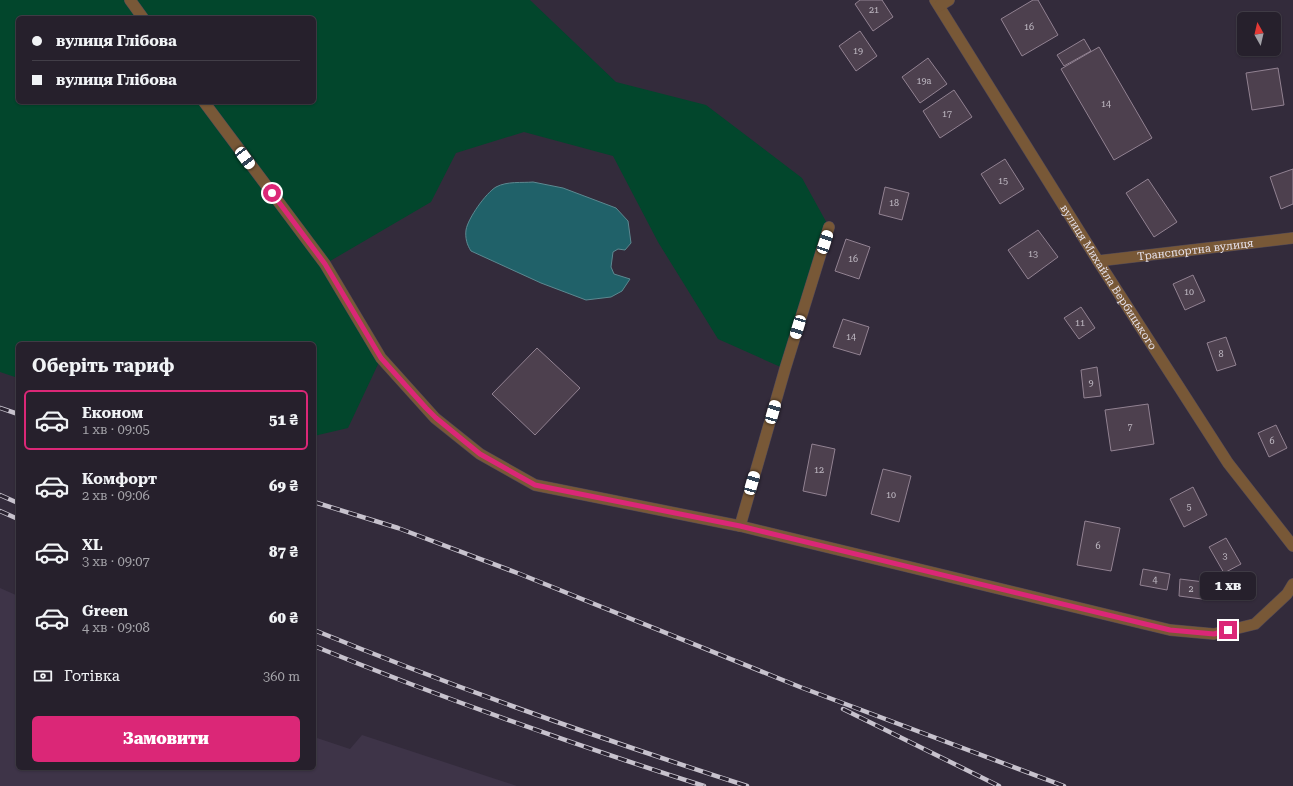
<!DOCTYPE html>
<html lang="uk">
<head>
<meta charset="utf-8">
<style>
  body { margin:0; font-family:"Roboto Serif",serif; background:#2e2834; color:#f1f3f6; height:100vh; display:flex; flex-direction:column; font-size:15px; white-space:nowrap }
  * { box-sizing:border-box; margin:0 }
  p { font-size:13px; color:#a4a3a9 }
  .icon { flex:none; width:22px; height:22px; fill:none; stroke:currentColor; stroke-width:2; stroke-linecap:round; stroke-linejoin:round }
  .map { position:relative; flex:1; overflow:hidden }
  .drawer { position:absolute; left:16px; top:342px; width:300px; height:428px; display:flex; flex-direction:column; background:#26202c; border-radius:6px; box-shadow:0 1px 3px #0004,0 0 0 1px #423e48 }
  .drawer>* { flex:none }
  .guide { position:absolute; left:16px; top:16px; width:300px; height:88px; border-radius:6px; box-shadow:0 1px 3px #0004,0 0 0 1px #423e48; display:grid; align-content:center; height:88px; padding:0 16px; background:#26202c }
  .needle { width:26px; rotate:352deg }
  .tools { position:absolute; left:1237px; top:12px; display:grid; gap:8px }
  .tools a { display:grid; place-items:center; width:44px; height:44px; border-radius:6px; background:#26202c; box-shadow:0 1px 3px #0004,0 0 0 1px #423e48; font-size:20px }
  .end { position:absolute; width:18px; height:18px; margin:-9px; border:5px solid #db2777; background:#fff; box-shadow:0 0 0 2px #fff }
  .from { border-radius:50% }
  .bubble { position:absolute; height:28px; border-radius:6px; background:#26202c; box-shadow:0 1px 3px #0004,0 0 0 1px #423e48; font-size:13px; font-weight:800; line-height:28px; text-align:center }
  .car { position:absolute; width:12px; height:24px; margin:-12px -6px; border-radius:5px; box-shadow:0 0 3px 1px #0007; background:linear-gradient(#fff 24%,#345 0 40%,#fff 0 76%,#345 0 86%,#fff 0) }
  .guide b { display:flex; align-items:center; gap:14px; height:38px; font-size:15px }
  .guide b+b { border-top:1px solid #423e48 }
  .guide i { width:10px; height:10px; background:#f1f3f6 }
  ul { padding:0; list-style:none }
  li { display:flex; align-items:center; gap:12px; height:60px; margin:0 8px 6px; padding:0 8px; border:2px solid transparent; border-radius:6px }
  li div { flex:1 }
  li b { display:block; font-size:15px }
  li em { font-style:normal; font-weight:800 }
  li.on { border-color:#db2777 }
  li>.icon { width:36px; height:36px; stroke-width:1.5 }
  h2 { padding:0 16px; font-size:18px; line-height:48px }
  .pay { display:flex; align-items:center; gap:10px; height:44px; padding:0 16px; font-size:15px }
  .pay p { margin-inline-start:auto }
  .cta { display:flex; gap:8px; margin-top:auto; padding:8px 16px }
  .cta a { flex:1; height:46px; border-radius:6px; background:#db2777; color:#fff; font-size:16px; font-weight:800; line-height:46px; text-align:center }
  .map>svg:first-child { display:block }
</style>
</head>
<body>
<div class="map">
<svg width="1293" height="786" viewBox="0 0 1293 786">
  <rect width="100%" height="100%" fill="#332b3b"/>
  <polygon fill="#3e3448" points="0,588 18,596 18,768 314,768 314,737 350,749 362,735 517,786 0,786"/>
  <path fill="#02462c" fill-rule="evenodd" d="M0 0H530L616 82 706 105 802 178 829 227 785 369 718 339 658 242 613 156 524 132 456 153 431 202 325 264 381 358 348 428 314 436V344H18V378L0 372ZM18 18H314V102H18Z"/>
  <path fill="#206169" stroke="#5c8890" d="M533 182 563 188 616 208 628 221 631 243 625 250 618 249 613 252 611 267 614 274 630 279 622 291 611 297 586 300 541 283 471 251C467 245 465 238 466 230 468 218 486 193 496 187 507 181 522 183 533 182Z"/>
  <g fill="#4d404e" stroke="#928292">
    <polygon points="860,0 882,0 893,17 873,31 855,4"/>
    <polygon points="1033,0 1038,0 1058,35 1022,56 1001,19"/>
    <polygon points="860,31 877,56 856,71 839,46"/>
    <polygon points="1084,39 1091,51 1064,66 1057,55"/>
    <polygon points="1099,47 1152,138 1114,160 1061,69"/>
    <polygon points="928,58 947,84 920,103 902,77"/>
    <polygon points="1278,68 1284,105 1252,110 1246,73"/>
    <polygon points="954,90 972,117 940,138 923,111"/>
    <polygon points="1005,159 1024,189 1000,204 981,174"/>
    <polygon points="1293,169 1293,204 1281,209 1270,177"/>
    <polygon points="1148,179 1177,222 1154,237 1126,193"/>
    <polygon points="885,187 909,193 902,220 879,214"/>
    <polygon points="1038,230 1058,257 1028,279 1008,250"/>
    <polygon points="846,239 870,247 859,279 835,271"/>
    <polygon points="1193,275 1205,301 1185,310 1173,284"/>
    <polygon points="1081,307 1095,328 1079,339 1064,318"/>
    <polygon points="843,319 869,327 860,355 833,347"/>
    <polygon points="1226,337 1236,365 1217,371 1207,343"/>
    <polygon points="537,348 580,388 535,435 492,394"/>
    <polygon points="1097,367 1101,396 1084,398 1081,370"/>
    <polygon points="1148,404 1154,444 1111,451 1105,410"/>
    <polygon points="1276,425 1287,448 1269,457 1258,433"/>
    <polygon points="812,444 835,449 826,496 803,491"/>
    <polygon points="883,469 911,476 899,522 871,514"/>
    <polygon points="1193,487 1207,515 1184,527 1170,499"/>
    <polygon points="1085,521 1120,528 1111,571 1077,565"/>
    <polygon points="1226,538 1241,564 1224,573 1209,547"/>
    <polygon points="1143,569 1170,574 1167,590 1140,585"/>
    <polygon points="1180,579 1204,582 1202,599 1179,596"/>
  </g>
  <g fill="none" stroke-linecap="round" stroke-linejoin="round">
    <g stroke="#504857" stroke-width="12">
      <g id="minor">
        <polyline points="130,0 143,18"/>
        <path id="s1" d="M935 0 1098 261 1228 463 1293 546"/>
        <polyline points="939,6 949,0"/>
        <polyline points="204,102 325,264 381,358 435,418 480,454 535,485 740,526 1170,630 1214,634 1255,624 1287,594 1293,584"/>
        <path id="s2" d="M1098 261 1293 238"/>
        <polyline points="740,526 785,369 829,227"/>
      </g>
    </g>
    <use href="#minor" stroke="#785837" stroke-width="11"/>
    <g stroke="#c7c2cd" stroke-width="4.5">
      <g id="rail">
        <polyline points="0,408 18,414"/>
        <polyline points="0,495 18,503"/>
        <polyline points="314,502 398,528 520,574 800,687 1064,786"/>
        <polyline points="0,511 18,519"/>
        <path d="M314 630C456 688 601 739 747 786"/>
        <path d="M314 646C442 698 572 744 704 786"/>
        <polyline points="843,709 999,786"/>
      </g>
    </g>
    <use href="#rail" stroke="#292230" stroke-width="3" stroke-dasharray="9" stroke-linecap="butt"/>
  </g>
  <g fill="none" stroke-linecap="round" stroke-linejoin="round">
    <polyline stroke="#db2777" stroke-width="5" points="272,193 325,264 381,358 426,408 436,418 480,454 535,485 740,526 1170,630 1214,634 1228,630"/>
  </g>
  <g text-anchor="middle" stroke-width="3.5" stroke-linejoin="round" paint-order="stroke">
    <g font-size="9" fill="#c0bac4">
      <text x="874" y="13">21</text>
      <text x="1029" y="30">16</text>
      <text x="858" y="54">19</text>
      <text x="924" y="84">19а</text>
      <text x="1106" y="107">14</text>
      <text x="947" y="117">17</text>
      <text x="1003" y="184">15</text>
      <text x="894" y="206">18</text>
      <text x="1033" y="257">13</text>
      <text x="853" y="262">16</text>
      <text x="1189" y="295">10</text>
      <text x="1080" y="326">11</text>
      <text x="851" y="340">14</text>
      <text x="1221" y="357">8</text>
      <text x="1091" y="386">9</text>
      <text x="1130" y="430">7</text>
      <text x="1272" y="444">6</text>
      <text x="819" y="473">12</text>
      <text x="891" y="498">10</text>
      <text x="1189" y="510">5</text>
      <text x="1098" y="549">6</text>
      <text x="1225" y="559">3</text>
      <text x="1155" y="583">4</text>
      <text x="1191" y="592">2</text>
    </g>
    <g font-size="11" fill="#e7e2ec" stroke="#292230">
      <text dy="4" stroke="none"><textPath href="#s2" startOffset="98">Транспортна вулиця</textPath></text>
      <text dy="4" stroke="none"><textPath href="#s1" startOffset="327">вулиця Михайла Вербицького</textPath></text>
    </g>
  </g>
</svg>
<div class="tools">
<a><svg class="needle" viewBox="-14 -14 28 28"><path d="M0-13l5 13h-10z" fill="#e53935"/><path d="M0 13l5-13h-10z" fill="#a4a3a9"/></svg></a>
</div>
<i class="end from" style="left:272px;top:193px"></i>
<i class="end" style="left:1228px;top:630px"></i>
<div class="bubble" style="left:1200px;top:572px;width:56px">1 хв</div>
<i class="car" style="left:245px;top:158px;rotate:143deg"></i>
<i class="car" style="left:825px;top:242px;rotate:18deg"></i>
<i class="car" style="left:798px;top:327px;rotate:197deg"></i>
<i class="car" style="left:773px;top:412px;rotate:16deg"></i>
<i class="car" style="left:752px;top:483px;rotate:16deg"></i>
<div class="guide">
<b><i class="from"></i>вулиця Глібова</b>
<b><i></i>вулиця Глібова</b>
</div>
<section class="drawer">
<h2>Оберіть тариф</h2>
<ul>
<li class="on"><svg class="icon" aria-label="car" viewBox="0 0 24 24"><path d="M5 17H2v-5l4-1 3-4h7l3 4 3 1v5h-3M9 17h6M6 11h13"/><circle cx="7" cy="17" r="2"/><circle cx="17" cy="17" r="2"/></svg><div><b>Економ</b><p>1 хв · 09:05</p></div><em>51 ₴</em></li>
<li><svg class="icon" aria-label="car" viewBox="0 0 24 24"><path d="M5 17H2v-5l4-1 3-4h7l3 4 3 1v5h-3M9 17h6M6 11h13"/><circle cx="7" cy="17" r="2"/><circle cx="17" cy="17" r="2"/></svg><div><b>Комфорт</b><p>2 хв · 09:06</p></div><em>69 ₴</em></li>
<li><svg class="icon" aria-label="car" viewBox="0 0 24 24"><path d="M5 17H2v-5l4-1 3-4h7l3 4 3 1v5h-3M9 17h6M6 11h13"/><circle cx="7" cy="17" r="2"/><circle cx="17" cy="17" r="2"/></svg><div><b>XL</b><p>3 хв · 09:07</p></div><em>87 ₴</em></li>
<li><svg class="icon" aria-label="car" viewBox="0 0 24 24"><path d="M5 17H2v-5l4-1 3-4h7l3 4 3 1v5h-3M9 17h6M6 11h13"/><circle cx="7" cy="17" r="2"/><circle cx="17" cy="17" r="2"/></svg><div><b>Green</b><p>4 хв · 09:08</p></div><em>60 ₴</em></li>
</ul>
<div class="pay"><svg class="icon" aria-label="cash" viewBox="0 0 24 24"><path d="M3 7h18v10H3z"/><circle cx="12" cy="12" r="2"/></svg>Готівка<p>360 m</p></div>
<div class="cta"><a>Замовити</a></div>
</section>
</div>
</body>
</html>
